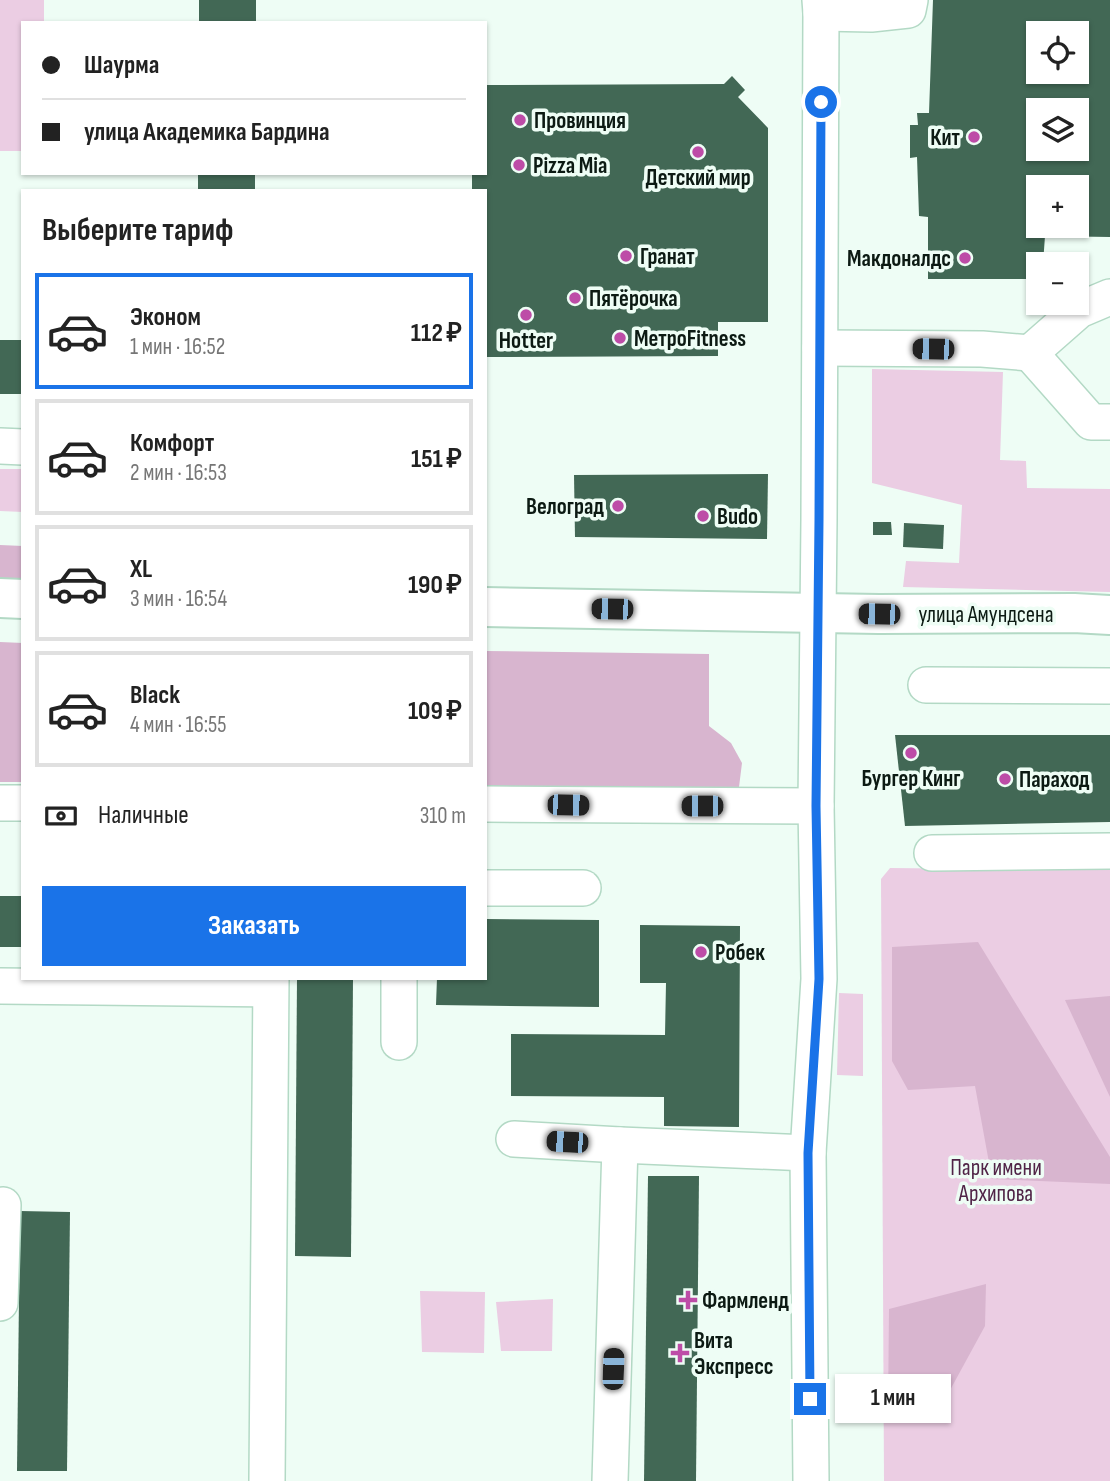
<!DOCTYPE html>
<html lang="ru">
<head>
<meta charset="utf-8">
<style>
  body { margin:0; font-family:"Sofia Sans Condensed",sans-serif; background:#f6f6f6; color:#222; height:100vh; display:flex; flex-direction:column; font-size:26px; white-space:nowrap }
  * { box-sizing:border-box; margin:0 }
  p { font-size:23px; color:#767676 }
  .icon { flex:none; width:38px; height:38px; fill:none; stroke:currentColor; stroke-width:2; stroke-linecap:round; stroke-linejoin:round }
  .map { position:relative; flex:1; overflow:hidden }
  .details { position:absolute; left:21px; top:189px; width:466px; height:791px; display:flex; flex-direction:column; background:#fff; border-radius:0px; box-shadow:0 2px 5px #0004 }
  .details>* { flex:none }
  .top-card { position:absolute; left:21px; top:21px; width:466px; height:154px; border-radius:0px; box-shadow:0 2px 5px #0004; display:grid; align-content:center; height:154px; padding:0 21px; background:#fff }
  .fabs { position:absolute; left:1026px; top:21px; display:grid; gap:14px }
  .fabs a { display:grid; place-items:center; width:63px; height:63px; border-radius:0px; background:#fff; box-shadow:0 2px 5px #0004; font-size:35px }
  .end { position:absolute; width:32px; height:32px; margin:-16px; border:9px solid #1a73e8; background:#fff; box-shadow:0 0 0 4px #fff }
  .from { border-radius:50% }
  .bubble { position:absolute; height:49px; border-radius:0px; background:#fff; box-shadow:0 2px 5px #0004; font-size:23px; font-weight:700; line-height:49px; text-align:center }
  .car { position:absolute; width:21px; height:42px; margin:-21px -10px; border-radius:9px; box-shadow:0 0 5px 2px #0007; background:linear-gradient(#222 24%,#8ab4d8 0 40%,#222 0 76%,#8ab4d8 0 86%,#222 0) }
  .top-card b { display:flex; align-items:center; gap:24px; height:66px; font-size:26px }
  .top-card b+b { border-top:2px solid #e0e0e0 }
  .top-card i { width:18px; height:18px; background:#222 }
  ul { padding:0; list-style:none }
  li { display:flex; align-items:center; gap:21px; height:116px; margin:0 14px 10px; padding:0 7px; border:4px solid #e0e0e0; border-radius:0px }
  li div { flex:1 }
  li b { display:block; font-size:26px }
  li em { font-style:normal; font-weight:700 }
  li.current { border-color:#1a73e8 }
  li>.icon { width:63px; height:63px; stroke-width:1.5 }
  h2 { padding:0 21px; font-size:32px; line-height:84px }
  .pay { display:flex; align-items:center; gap:18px; height:77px; padding:0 21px; font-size:26px }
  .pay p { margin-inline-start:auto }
  .button { display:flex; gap:14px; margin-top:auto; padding:14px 21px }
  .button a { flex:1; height:80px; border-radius:0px; background:#1a73e8; color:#fff; font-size:28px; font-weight:700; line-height:80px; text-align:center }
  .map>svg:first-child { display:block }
</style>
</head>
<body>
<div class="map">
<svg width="1110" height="1481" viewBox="0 0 1110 1481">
  <rect width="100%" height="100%" fill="#eefdf5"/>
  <g fill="#ebcde3">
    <polygon points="0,0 44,0 44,23 23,23 23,151 0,151"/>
    <polygon points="872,369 1003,372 1000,460 1026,461 1027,488 1110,489 1110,592 903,587 906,561 959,563 962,505 872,483"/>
    <polygon points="0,469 23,469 23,512 0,511"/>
    <polygon points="890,868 1110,870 1110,1481 884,1481 881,879"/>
    <polygon points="839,993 863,994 863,1076 837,1075"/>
    <polygon points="420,1291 485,1292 484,1353 422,1352"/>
    <polygon points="553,1299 552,1351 501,1351 496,1302"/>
  </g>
  <g fill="#d8b5cf">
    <polygon points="0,545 23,546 23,590 0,590"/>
    <polygon points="0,642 23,643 23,782 0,782"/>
    <polygon points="485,651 709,654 709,726 731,743 742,763 739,787 717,791 485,788"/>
    <polygon points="978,942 1110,1157 1110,1184 992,1179 975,1086 908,1090 892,1061 892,947"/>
    <polygon points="1110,996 1110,1097 1065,1000"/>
    <polygon points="986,1284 985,1326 937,1414 888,1412 889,1309"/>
  </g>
  <g fill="#426855" fill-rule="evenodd">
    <rect x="199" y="0" width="57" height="23"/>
    <path d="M933 0H1110V237L1045 236 1043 264H1038V279H928V217L919 216 917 157 910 158V125H918L917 113H929ZM1038 33H1076V72H1038ZM1038 110H1076V149H1038ZM1038 187H1076V226H1038Z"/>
    <polygon points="732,76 745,90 738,97 768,128 768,322 718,322 718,356 485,357 485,191 472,191 472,173 485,173 485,85 724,84"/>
    <rect x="198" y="173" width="57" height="18"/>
    <rect x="0" y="340" width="23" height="54"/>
    <polygon points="768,474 767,539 575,537 574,475"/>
    <polygon points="873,522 891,522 892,535 873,535"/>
    <polygon points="904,523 944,525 943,549 903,547"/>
    <polygon points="895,735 1110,735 1110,822 905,826"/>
    <rect x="0" y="896" width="23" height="51"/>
    <polygon points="485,919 599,920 599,1007 436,1005 437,978 485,978"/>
    <polygon points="640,925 740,926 739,1127 664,1126 664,1097 511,1096 511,1034 665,1035 666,983 640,983"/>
    <polygon points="297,978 353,978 351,1257 295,1256"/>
    <polygon points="648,1176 699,1176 696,1481 644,1481"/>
    <polygon points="20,1211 70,1212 67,1471 17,1471"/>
  </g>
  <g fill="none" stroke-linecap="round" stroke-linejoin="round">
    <g stroke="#b3d9c5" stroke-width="38">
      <g id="minor">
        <polyline points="821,13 871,14 908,10 910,0"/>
        <polyline points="1110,297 1079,310 1030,353 1091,422 1110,422"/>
        <polyline points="820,348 982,349 1030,353"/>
        <polyline points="0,446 23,447"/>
        <polyline points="926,685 1110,686"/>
        <polyline points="0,803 23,803"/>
        <polyline points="485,804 816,806"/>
        <polyline points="932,853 1110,851"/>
        <polyline points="485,888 583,888"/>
        <polyline points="0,986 270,989"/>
        <polyline points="399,1042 399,978"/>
        <polyline points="514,1139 620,1145 808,1153"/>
        <polyline points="0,1303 3,1205"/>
        <polyline points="267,1481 271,978"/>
        <polyline points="610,1481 620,1145"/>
        <polyline points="811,1481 808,1153 819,979 816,806 819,520 821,13 820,0"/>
      </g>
    </g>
    <g stroke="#b3d9c5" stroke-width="42">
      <g id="major">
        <polyline points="0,598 23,599"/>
        <polyline points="485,607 879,614 1074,613 1110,615"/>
      </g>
    </g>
    <use href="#minor" stroke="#fff" stroke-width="35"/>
    <use href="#major" stroke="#fff" stroke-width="38"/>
  </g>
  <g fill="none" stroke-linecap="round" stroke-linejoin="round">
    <polyline stroke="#1a73e8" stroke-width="9" points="810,1399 808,1153 819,979 816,806 819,520 821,102"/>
  </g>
  <g fill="#bd4ca7" stroke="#eefdf5" stroke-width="2.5">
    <circle cx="520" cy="120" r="7"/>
    <circle cx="974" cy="137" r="7"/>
    <circle cx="698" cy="152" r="7"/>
    <circle cx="519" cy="165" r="7"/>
    <circle cx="626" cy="256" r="7"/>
    <circle cx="965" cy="258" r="7"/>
    <circle cx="575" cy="298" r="7"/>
    <circle cx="526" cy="315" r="7"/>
    <circle cx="620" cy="338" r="7"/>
    <circle cx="618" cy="506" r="7"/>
    <circle cx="703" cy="516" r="7"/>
    <circle cx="911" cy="753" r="7"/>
    <circle cx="1005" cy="779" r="7"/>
    <circle cx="701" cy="952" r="7"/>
    <path d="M684.5 1289.5h7v7h7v7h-7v7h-7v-7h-7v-7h7z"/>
    <path d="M676.5 1342.5h7v7h7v7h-7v7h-7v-7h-7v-7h7z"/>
  </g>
  <g text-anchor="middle" stroke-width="7" stroke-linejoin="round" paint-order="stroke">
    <g font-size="23" font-weight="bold" fill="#0c1a13" stroke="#eefdf5" text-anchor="start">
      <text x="534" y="128">Провинция</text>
      <text x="960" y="145" text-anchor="end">Кит</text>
      <text x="533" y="173">Pizza Mia</text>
      <text x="698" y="185" text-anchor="middle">Детский мир</text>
      <text x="640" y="264">Гранат</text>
      <text x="951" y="266" text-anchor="end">Макдоналдс</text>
      <text x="589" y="306">Пятёрочка</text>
      <text x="634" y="346">МетроFitness</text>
      <text x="526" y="348" text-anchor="middle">Hotter</text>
      <text x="604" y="514" text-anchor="end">Велоград</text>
      <text x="717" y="524">Budo</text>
      <text x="911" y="786" text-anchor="middle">Бургер Кинг</text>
      <text x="1019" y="787">Параход</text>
      <text x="715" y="960">Робек</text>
      <text x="702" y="1308">Фармленд</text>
      <text x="694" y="1348">Вита<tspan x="694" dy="26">Экспресс</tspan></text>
    </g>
    <g font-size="23" fill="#0c1a13" stroke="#eefdf5">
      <text x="986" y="622">улица Амундсена</text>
    </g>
    <g font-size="23" fill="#502447" stroke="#eefdf5">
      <text x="996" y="1175">Парк имени<tspan x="996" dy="26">Архипова</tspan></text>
    </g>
  </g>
</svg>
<div class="fabs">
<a><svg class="icon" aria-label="locate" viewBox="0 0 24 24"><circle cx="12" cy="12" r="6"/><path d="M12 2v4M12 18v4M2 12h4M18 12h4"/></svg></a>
<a><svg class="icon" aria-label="layers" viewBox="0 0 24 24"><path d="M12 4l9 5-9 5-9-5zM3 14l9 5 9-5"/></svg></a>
<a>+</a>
<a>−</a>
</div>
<i class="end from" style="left:821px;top:102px"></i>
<i class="end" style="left:810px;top:1399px"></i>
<div class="bubble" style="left:835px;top:1374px;width:116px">1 мин</div>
<i class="car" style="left:933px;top:349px;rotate:271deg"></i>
<i class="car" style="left:612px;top:609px;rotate:271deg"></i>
<i class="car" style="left:879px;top:614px;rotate:271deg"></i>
<i class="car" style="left:568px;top:805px;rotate:91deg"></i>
<i class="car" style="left:702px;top:806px;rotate:270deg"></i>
<i class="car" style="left:567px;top:1142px;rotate:273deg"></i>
<i class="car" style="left:613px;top:1369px;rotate:2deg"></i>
<div class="top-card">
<b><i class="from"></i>Шаурма</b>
<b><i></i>улица Академика Бардина</b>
</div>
<section class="details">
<h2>Выберите тариф</h2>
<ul>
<li class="current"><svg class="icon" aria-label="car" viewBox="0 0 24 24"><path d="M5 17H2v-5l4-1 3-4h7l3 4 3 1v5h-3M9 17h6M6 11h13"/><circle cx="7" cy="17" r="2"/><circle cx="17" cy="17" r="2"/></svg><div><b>Эконом</b><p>1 мин · 16:52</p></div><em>112 ₽</em></li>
<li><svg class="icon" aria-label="car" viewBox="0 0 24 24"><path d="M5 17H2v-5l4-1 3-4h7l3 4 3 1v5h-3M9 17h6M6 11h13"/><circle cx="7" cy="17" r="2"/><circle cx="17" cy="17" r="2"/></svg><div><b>Комфорт</b><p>2 мин · 16:53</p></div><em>151 ₽</em></li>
<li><svg class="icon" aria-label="car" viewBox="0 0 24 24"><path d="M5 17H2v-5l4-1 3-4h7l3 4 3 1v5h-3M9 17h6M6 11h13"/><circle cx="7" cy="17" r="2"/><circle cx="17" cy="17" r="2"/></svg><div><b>XL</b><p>3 мин · 16:54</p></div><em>190 ₽</em></li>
<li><svg class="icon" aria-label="car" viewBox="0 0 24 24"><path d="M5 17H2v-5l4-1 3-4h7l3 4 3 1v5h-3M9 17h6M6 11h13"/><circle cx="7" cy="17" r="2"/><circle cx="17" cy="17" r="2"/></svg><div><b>Black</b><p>4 мин · 16:55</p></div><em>109 ₽</em></li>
</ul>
<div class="pay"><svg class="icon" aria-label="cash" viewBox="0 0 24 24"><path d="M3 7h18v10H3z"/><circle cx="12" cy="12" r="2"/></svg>Наличные<p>310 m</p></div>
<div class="button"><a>Заказать</a></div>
</section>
</div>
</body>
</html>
